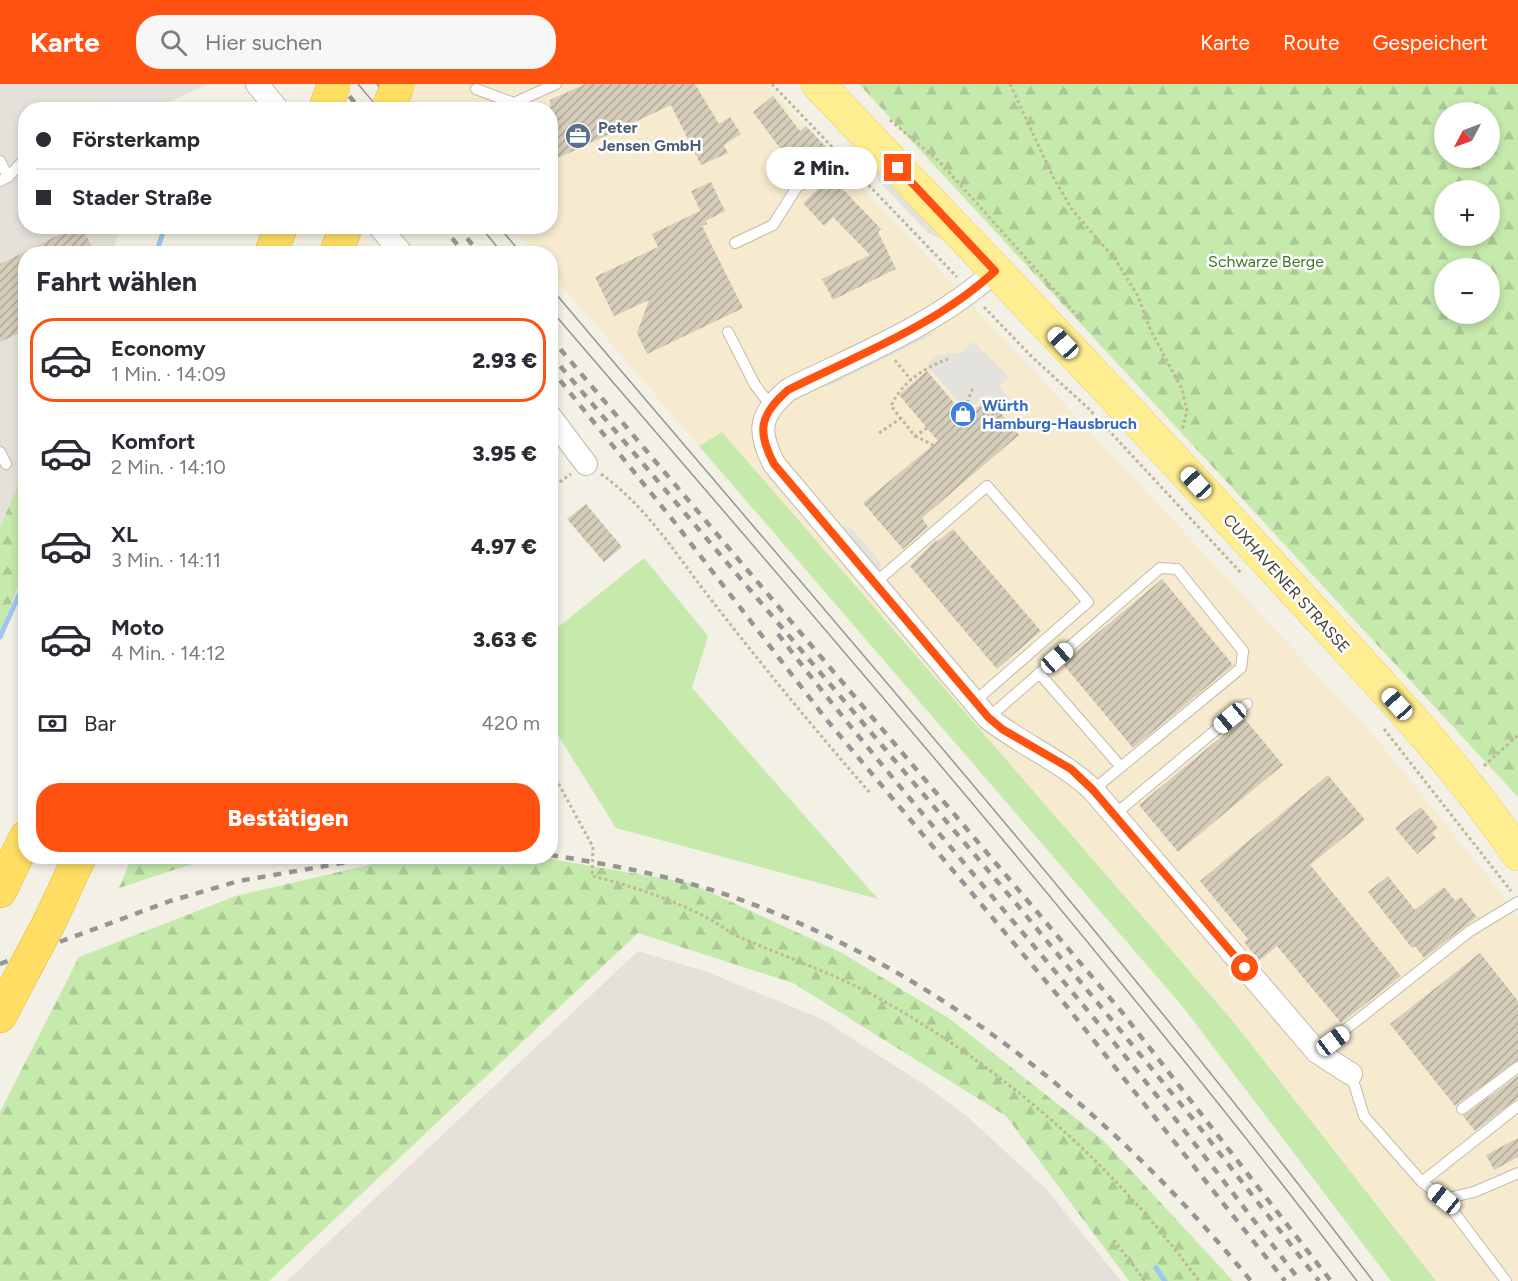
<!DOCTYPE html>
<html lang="de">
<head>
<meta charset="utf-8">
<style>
  body { margin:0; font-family:Figtree,sans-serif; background:#f7f7f7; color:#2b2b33; height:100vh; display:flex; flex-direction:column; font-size:22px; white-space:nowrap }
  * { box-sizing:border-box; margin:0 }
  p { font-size:20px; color:#7c7c81 }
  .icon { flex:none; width:33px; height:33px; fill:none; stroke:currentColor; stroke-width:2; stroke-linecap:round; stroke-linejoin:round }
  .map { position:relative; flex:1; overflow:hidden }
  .side { position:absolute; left:18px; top:162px; width:540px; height:618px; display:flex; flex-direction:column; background:#fff; border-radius:24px; box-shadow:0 3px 9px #0003 }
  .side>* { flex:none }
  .hud { position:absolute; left:18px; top:18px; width:540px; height:132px; border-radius:24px; box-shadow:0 3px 9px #0003; display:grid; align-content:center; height:132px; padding:0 18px; background:#fff }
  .needle { width:39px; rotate:229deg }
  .controls { position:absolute; left:1434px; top:18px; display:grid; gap:12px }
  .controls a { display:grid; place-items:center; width:66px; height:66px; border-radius:50%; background:#fff; box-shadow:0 3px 9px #0003; font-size:30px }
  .end { position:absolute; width:27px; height:27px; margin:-14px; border:8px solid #ff510f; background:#fff; box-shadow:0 0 0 3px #fff }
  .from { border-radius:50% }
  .bubble { position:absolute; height:42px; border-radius:21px; background:#fff; box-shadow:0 3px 9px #0003; font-size:20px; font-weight:800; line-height:42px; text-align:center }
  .car { position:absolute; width:18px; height:36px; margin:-18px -9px; border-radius:8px; box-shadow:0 0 4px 2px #0007; background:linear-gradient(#fff 24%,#345 0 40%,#fff 0 76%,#345 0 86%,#fff 0) }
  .hud b { display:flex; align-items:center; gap:21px; height:57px; font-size:22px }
  .hud b+b { border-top:2px solid #e1e1e2 }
  .hud i { width:15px; height:15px; background:#2b2b33 }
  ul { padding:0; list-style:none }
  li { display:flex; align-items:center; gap:18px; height:84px; margin:0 12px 9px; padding:0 6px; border:3px solid transparent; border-radius:24px }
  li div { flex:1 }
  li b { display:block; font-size:22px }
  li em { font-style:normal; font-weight:800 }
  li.selected { border-color:#ff510f }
  li>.icon { width:54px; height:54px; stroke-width:1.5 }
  h2 { padding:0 18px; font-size:27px; line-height:72px }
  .pay { display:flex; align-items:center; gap:15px; height:66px; padding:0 18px; font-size:22px }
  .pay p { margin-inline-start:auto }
  .button { display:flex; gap:12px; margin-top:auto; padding:12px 18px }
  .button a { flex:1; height:69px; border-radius:24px; background:#ff510f; color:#fff; font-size:24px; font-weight:800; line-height:69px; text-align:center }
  header { display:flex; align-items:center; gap:36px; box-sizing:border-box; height:84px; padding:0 30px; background:#ff510f; color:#fff }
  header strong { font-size:28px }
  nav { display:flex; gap:33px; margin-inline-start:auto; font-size:21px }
  .search { width:420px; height:54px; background:#f7f7f7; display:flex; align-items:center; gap:15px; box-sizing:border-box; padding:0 21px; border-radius:24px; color:#7c7c81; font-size:22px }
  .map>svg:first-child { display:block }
</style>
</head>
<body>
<header>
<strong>Karte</strong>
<div class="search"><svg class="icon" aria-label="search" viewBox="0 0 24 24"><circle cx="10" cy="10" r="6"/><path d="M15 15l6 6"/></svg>Hier suchen</div>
<nav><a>Karte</a><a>Route</a><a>Gespeichert</a></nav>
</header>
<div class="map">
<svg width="1518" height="1197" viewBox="0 0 1518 1197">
  <defs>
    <pattern id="forest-firs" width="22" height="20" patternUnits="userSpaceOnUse" patternTransform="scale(1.5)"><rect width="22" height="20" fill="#c6e9ac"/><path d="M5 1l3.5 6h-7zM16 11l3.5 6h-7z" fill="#abc995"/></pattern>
    <pattern id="building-hatch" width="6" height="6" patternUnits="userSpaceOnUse" patternTransform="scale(1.5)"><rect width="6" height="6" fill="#d5cdba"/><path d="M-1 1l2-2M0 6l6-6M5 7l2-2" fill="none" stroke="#afa898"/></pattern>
  </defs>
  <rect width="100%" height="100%" fill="#f3f0e5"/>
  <polygon fill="#f6eacf" points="389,0 766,0 1377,655 1502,810 1518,834 1518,1197 1436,1197 1232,936 722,348 699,362 551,189 550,170 534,169 511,143 550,142 550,26 411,25"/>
  <g fill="#e5e1da">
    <polygon points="0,0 208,0 153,25 26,26 26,142 121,143 111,169 26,170 25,383 0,444"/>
    <polygon points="638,867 707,888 820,934 928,1003 969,1034 1046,1105 1121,1197 287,1197"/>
  </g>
  <g fill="#c6e9ac">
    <polygon points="722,348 1232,936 1436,1197 1391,1197 1183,923 699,362"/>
    <polygon points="644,474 708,552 692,604 878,815 616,744 551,640 551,538 557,544"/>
  </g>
  <g fill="url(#forest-firs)" fill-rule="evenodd">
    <path d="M859 0H1518V713ZM1444 28H1490V74H1444ZM1490 106V152H1444V106ZM1444 184H1490V230H1444Z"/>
    <polygon points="25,383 25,486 0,548 0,444"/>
    <polygon points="132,773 132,772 213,773 119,804"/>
    <polygon points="403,773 539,773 690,799 842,869 950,935 1103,1056 1233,1197 1129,1197 1006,1032 793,899 638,849 269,1197 0,1197 0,1028 79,873 236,812"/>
  </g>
  <g fill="#e3e2dd">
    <polygon points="93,0 208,0 153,25 105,26"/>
    <polygon points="874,84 942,155 928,149 878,96"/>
    <polygon points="929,244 932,251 829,302 816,300"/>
    <polygon points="973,258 1009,293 999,302 1010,316 1000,323 989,310 976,320 959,318 927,281 937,271 960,269"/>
    <polygon points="841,442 850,443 881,479 880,488"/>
  </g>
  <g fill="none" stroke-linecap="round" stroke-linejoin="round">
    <g stroke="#9fc6f2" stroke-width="5">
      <polyline points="156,170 165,142"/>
      <polyline points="0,553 26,495"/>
      <polyline points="1156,1184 1165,1197"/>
    </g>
  </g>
  <g fill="url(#building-hatch)">
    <polygon points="585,0 695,0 719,40 730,33 741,50 724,61 728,69 701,81 671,21 550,78 550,16"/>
    <polygon points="773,12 800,47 806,42 829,66 812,82 804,73 788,87 779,77 785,71 753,28"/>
    <polygon points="831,93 881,145 878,148 896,185 833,216 822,195 870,171 833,133 824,142 803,119"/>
    <polygon points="711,98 725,127 705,137 691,107"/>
    <polygon points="700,127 707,140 702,142 743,224 647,270 637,249 649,216 614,232 595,193 658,163 652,150"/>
    <polygon points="77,142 82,142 95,170 26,170 26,246 0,258 0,180"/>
    <polygon points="927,287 966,333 988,314 1019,351 922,434 928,443 903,465 863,419 938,357 899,311"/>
    <polygon points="586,420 622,463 604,478 567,435"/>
    <polygon points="953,445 1041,547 997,585 910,482 936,456 937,458"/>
    <polygon points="1162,495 1233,581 1133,664 1062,579"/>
    <polygon points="1244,634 1283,681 1178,768 1139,721"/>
    <polygon points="1328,691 1365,736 1310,781 1401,892 1341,939 1277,862 1259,877 1244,858 1248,855 1200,797"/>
    <polygon points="1421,723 1438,744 1432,749 1436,754 1417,770 1395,744"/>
    <polygon points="1388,792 1415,826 1444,803 1455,817 1461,813 1477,833 1424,874 1415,862 1412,864 1368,808"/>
    <polygon points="1480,869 1518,917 1518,976 1455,1022 1390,940"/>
    <polygon points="1518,992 1518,1014 1475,1047 1463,1032"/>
    <polygon points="1518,1054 1518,1073 1494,1086 1486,1071"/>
  </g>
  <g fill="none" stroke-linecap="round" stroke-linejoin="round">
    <g stroke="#c1bcaa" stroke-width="12">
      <g id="lane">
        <polyline points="476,5 514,19 556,0"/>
        <polyline points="0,77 8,93"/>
        <polyline points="0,97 8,93 26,74"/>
        <polyline points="735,159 773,141 797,103 873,62"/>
        <polyline points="728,248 755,301 771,322"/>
        <polyline points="0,368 6,380"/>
        <polyline points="875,499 987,402 1088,518 974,618"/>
        <polyline points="1039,589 1121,683"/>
        <polyline points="988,634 1160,484 1177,485 1243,567 1241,584 1093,706"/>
        <polyline points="1114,731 1247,620"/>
        <polyline points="1317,968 1470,847 1518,818"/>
        <polyline points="1351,990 1364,1032 1422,1098 1444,1115 1506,1197"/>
        <polyline points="1462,1025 1518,983"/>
        <polyline points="1422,1098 1518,1022"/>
        <polyline points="1444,1115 1474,1108 1518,1089"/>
      </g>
    </g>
    <g stroke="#c1bcaa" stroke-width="24">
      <g id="street">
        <polyline points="257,0 278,26"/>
        <polyline points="379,142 402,170"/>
        <path d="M995 187C936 241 858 271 788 306 759 331 757 347 774 380L988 634C1022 661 1061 676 1093 706L1317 968 1351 990"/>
        <polyline points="550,332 586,380"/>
      </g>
    </g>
    <g stroke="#e7ce5f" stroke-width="34">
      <path id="primary" d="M818 0C973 163 1129 325 1280 491 1362 581 1449 669 1518 770"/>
    </g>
    <g stroke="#e1b630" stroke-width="34">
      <g id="highway">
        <polyline points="271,170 281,142"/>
        <polyline points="336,170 346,142"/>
        <polyline points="0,807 26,753"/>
        <polyline points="50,837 80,772"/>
        <polyline points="0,932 24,886"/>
      </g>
    </g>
    <g stroke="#c1b798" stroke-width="3" stroke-dasharray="3 3" stroke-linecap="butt">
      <polyline points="772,0 835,66"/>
      <polyline points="1010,0 1053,93 1073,127 1115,175 1138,212 1150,245 1182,305 1187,327 1182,347"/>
      <polyline points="890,36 939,77 1082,237"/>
      <polyline points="856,88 957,193"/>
      <polyline points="984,223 1032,273 1088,324 1242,490"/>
      <polyline points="895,276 911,296"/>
      <polyline points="963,330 973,303"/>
      <path d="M927 344 915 352 891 322C902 298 924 284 948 275"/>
      <polyline points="879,349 900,335"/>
      <polyline points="915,352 933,361"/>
      <path d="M601 390C647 423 675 469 709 513 761 580 815 646 871 710"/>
      <polyline points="550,405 571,390"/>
      <polyline points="1384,645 1511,807"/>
      <polyline points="1484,682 1518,651"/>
      <path d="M550 684 593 763 592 792C630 801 677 817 711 836 722 842 731 850 742 854 785 873 830 888 871 910 1000 981 1112 1078 1199 1197"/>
      <polyline points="1114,1156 1145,1197"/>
    </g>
    <use href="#lane" stroke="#fff" stroke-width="10"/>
    <use href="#street" stroke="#fff" stroke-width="22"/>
    <use href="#primary" stroke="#ffed91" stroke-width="33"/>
    <use href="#highway" stroke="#ffde63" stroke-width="33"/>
    <g stroke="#959595" stroke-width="1.5">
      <polyline points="358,0 380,26"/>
      <polyline points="377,0 399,26"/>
      <polyline points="480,142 503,170"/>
      <polyline points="498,142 522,170"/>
      <path d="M550 203C828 532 1113 855 1373 1197"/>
      <path d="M550 225C825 545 1101 862 1357 1197"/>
    </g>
    <g stroke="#959595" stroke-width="4.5" stroke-dasharray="8 8" stroke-linecap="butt">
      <polyline points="320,0 342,26"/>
      <polyline points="339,0 361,26"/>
      <polyline points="442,142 465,170"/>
      <polyline points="457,142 480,170"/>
      <polyline points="550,253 1121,927 1331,1197"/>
      <polyline points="550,270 1019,823 1193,1035 1319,1197"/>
      <polyline points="550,284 672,435 826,635 1064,919 1285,1197"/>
      <path d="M778 550C874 676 978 794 1078 915 1155 1007 1228 1102 1300 1197"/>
      <path d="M550 771C614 781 676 793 736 814 941 887 1115 1031 1251 1197"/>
      <polyline points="0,880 170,817 239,797 382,772"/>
    </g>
    <g stroke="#e1b630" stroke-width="34" stroke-linecap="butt">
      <g id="highway-bridge">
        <polyline points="325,26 334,0"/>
        <polyline points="388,26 398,0"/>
        <polyline points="24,886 50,837"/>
      </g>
    </g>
    <use href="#highway-bridge" stroke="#ffde63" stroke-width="33"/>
  </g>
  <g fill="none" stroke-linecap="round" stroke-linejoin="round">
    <path stroke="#ff510f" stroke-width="8" d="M898 84 995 187C937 241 858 271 788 306 759 331 757 348 774 380L988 633 1002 645 1071 685 1093 706 1245 884"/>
  </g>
  <defs>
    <g id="office-disc" transform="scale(1.35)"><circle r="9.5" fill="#5c6f8a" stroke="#fff"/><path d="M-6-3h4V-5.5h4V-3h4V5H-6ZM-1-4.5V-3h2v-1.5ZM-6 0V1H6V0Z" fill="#fff"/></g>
    <g id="shop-disc" transform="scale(1.35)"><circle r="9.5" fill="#3f7fe0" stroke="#fff"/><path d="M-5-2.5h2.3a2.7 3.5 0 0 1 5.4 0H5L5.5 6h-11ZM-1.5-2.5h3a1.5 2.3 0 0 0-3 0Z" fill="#fff"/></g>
  </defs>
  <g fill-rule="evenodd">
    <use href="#office-disc" x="578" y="52"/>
    <use href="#shop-disc" x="963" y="330"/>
  </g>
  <g text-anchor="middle" stroke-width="5" stroke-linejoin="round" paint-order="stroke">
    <g font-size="16" font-weight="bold" fill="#4e5e75" stroke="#fff" text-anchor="start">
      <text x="598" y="49">Peter<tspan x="598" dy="18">Jensen GmbH</tspan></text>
    </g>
    <g font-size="16" fill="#3b7826" stroke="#fff">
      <text x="1266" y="183">Schwarze Berge</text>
    </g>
    <g font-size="16" font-weight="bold" fill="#366cbe" stroke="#fff" text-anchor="start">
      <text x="982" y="327">Würth<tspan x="982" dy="18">Hamburg-Hausbruch</tspan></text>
    </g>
    <g font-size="16" fill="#454134" stroke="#fff">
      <text transform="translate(1287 499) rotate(48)" y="6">CUXHAVENER STRASSE</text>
    </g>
  </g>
</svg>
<div class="controls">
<a><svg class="needle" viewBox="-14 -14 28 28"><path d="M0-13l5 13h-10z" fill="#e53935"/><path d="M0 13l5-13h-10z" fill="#7c7c81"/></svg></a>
<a>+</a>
<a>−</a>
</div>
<i class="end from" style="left:1245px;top:884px"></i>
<i class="end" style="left:898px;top:84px"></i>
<div class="bubble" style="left:766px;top:63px;width:111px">2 Min.</div>
<i class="car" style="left:1063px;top:259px;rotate:317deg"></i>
<i class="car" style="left:1196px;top:399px;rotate:317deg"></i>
<i class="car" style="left:1057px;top:574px;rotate:49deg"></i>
<i class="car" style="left:1397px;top:620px;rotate:318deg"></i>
<i class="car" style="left:1230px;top:634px;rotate:230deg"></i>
<i class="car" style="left:1333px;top:957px;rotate:53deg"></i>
<i class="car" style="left:1444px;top:1115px;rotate:309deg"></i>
<div class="hud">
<b><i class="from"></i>Försterkamp</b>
<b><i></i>Stader Straße</b>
</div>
<section class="side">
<h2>Fahrt wählen</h2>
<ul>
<li class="selected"><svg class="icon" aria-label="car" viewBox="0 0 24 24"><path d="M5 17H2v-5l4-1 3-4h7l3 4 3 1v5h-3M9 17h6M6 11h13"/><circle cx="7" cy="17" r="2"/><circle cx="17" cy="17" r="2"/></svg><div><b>Economy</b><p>1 Min. · 14:09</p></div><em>2.93 €</em></li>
<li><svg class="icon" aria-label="car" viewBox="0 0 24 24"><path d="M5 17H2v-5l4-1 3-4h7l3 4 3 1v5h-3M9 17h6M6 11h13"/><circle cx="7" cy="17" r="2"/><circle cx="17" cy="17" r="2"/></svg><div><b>Komfort</b><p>2 Min. · 14:10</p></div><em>3.95 €</em></li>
<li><svg class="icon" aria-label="car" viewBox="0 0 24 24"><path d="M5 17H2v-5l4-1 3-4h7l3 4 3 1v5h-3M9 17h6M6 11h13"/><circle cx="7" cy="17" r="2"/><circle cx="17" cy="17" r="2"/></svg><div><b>XL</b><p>3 Min. · 14:11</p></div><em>4.97 €</em></li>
<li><svg class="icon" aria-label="car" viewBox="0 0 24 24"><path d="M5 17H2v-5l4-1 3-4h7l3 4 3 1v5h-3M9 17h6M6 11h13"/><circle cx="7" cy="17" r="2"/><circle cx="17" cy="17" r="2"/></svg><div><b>Moto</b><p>4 Min. · 14:12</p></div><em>3.63 €</em></li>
</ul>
<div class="pay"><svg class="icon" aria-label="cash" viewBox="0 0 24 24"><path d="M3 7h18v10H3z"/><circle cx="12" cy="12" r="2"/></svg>Bar<p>420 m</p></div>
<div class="button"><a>Bestätigen</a></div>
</section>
</div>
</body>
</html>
